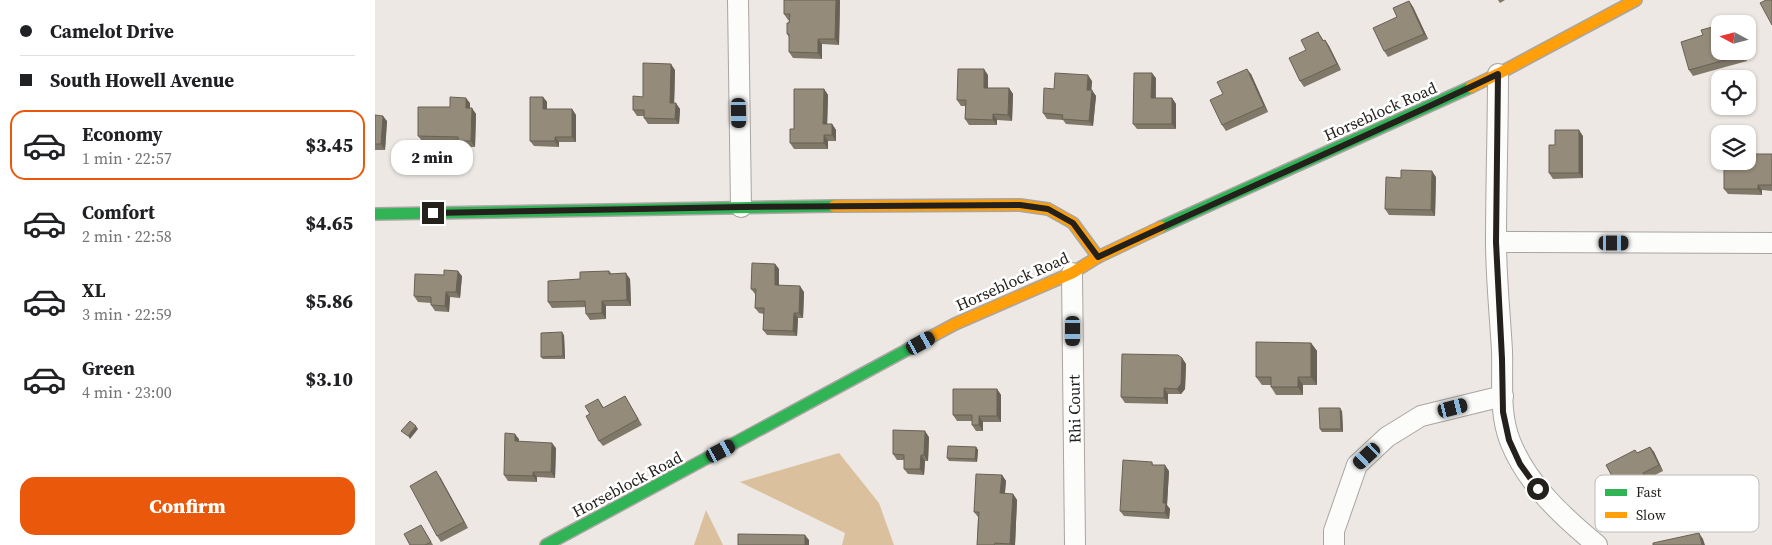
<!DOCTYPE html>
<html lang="en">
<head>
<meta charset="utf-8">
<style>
  body { margin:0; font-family:"Source Serif 4",serif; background:#f6f6f6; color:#202124; height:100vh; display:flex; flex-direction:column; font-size:19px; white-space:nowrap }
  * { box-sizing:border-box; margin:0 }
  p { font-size:16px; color:#757577 }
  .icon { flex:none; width:28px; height:28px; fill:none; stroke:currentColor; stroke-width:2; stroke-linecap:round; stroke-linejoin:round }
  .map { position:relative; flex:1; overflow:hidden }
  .drawer { display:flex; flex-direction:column; background:#fff; width:375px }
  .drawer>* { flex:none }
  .hud { display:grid; align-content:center; height:110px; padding:0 20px; background:#fff }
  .needle { width:32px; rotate:277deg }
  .fabs { position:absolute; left:1336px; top:15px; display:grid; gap:10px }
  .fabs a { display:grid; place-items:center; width:45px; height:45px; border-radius:10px; background:#fff; box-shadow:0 1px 4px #0004; font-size:25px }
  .end { position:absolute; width:22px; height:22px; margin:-11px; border:6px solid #24211d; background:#fff; box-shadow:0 0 0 2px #fff }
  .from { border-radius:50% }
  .bubble { position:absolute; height:35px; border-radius:15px; background:#fff; box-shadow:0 1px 4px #0004; font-size:16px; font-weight:800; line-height:35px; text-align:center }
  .car { position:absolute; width:15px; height:30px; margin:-15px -8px; border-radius:6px; box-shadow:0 0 4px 1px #0007; background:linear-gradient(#222 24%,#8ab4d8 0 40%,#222 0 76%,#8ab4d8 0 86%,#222 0) }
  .hud b { display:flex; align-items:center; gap:18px; height:48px; font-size:19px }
  .hud b+b { border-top:1px solid #e0e0e0 }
  .hud i { width:12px; height:12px; background:#202124 }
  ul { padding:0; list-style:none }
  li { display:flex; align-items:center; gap:15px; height:70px; margin:0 10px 8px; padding:0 10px; border:2px solid transparent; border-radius:15px }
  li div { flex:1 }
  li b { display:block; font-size:19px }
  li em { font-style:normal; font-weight:800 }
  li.current { border-color:#ea580c }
  li>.icon { width:45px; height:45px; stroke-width:1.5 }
  .primary-button { display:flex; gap:10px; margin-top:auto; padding:10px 20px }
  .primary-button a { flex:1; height:58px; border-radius:15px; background:#ea580c; color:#fff; font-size:20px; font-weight:800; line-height:58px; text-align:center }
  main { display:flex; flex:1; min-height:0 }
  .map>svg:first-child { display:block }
</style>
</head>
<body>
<main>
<section class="drawer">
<div class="hud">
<b><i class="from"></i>Camelot Drive</b>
<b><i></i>South Howell Avenue</b>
</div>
<ul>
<li class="current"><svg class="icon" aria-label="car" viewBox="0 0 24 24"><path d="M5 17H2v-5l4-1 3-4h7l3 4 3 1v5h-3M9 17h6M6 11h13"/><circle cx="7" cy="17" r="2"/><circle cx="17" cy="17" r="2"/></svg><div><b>Economy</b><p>1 min · 22:57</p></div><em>$3.45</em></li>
<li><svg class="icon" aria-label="car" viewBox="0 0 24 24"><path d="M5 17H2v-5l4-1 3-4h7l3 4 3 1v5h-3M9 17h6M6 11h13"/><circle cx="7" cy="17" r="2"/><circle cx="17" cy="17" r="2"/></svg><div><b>Comfort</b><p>2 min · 22:58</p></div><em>$4.65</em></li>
<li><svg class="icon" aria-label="car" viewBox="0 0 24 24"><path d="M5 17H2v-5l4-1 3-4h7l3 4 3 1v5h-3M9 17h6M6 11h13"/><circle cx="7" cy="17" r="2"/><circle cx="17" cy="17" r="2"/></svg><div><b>XL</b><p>3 min · 22:59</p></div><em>$5.86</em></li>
<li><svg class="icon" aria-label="car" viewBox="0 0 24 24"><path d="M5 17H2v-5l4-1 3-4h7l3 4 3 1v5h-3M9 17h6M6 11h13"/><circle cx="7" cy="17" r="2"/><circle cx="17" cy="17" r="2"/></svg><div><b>Green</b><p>4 min · 23:00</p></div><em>$3.10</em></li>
</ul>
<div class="primary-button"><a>Confirm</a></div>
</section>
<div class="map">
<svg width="1397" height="545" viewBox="0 0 1397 545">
  <rect width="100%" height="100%" fill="#ede8e3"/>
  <g fill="#dac09c">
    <polygon points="464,453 504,503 519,545 467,545 470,533 365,482"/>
    <polygon points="331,510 348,545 319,545"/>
  </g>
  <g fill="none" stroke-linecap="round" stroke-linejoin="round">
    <g stroke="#a9a5a2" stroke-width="22">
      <g id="street">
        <polyline points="363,0 366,207"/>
        <path d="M1123 74C1123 129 1121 185 1121 241 1121 278 1125 314 1127 351 1128 381 1124 413 1135 441 1152 484 1187 516 1222 545"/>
        <polyline points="1121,242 1397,243"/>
        <polyline points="697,273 700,545"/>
        <polyline points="959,545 959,531 982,465 1012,437 1046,416 1128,396"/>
      </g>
    </g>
    <g stroke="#a9a5a2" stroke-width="14">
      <g id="fast">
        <polyline points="0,214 459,206"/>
        <polyline points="786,227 1096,87"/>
        <polyline points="171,545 539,346"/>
      </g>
    </g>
    <g stroke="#a9a5a2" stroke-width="14">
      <g id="slow">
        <polyline points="1096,87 1123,74 1261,0"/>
        <polyline points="459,206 645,205 673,209 698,223 723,257"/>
        <polyline points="539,346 580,324 697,273 723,257 786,227"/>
      </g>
    </g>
    <use href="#street" stroke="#fcfcfb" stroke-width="20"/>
    <use href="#fast" stroke="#30b455" stroke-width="11"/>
    <use href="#slow" stroke="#ff9f0a" stroke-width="11"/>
  </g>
  <g fill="#807869">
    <polygon points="409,0 465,0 464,45 447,44 447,59 418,58 414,52 414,37 412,34 414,20 413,20 409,14"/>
    <polygon points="1123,0 1130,0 1125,3"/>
    <polygon points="1034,1 1038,7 1053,39 1013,57 1009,51 1022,17"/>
    <polygon points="943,32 949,41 950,40 954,46 966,70 929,87 925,81 931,50"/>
    <polygon points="1345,51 1369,51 1372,61 1318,76 1314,70"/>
    <polygon points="300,70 299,103 305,109 304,124 273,124 269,118 269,116 262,116 258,110 268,97"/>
    <polygon points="876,74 893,112 851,131 847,125 848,94"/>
    <polygon points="613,75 613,88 634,88 638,94 637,121 622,120 622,125 594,125 590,119 590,106 586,106 582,100"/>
    <polygon points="781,78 781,98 797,98 801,104 801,129 762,129 758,124"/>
    <polygon points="717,81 716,90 721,96 718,126 691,124 688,120 672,119 668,113 679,89"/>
    <polygon points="449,89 453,95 452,124 457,124 461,130 461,141 453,141 453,149 419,149 415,143 419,129"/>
    <polygon points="168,97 172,102 172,109 197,109 201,115 201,142 184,142 184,147 159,146 155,141"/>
    <polygon points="95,103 95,108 101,114 100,147 87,147 84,142 47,141 43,136 75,107"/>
    <polygon points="0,115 12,121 10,150 0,150"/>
    <polygon points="1208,136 1208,178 1178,179 1174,173 1180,145"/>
    <polygon points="1397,154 1397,191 1387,190 1387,195 1353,194 1349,189"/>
    <polygon points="1061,177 1060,216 1014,215 1010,209 1026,178"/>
    <polygon points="400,264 404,269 404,285 429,292 428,318 423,318 422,336 392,335 388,330 389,314 384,313 380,308 380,294 376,289"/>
    <polygon points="234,271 237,274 255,279 256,306 231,306 231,319 215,320 211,314 211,307 177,308 173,302 205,279"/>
    <polygon points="87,276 85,298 75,297 74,312 60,311 56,305 56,303 43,302 39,296"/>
    <polygon points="189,335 190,359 168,359 166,357"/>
    <polygon points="936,343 942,351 942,385 928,385 928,395 901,395 896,387 896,385 887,385 881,377"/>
    <polygon points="807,358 811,364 810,389 806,394 793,394 793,404 750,403 746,397"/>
    <polygon points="622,389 626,395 626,422 608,422 608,431 601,431 597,425 597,421 582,421 578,415"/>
    <polygon points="250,396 267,425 228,446 224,441 215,414 223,399 229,408"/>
    <polygon points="967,411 968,432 947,432 945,429"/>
    <polygon points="554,437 553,461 550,461 549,475 533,474 529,469 529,460 522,460 518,454"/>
    <polygon points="144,439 144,442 181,448 180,478 162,477 162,482 133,481 129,475"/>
    <polygon points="601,447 603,450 602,462 574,461 572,458"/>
    <polygon points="1275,447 1279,452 1288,471 1272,479 1280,494 1271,499 1275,506 1255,517 1251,511 1238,478 1262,453"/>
    <polygon points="777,462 778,465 794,471 792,505 795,509 794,519 749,516 745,511"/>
    <polygon points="627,475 631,481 630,494 638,494 642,500 640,545 602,545 603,517 599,512"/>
    <polygon points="65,477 93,528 66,542 62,536"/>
    <polygon points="48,528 58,545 35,545"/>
  </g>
  <g fill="#686155">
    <polygon points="461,0 465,0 464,45 460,39"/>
    <polygon points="1034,1 1038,7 1053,39 1049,34"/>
    <polygon points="443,39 447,44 447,59 443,53"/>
    <polygon points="950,40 954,46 966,70 962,64"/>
    <polygon points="1367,51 1369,51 1372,61 1368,55"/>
    <polygon points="296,64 300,70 299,109 295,103"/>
    <polygon points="609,69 613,75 613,93 609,88"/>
    <polygon points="872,69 876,74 893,112 889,106"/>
    <polygon points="777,73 781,78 780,104 776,98"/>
    <polygon points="713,75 717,81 716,95 712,90"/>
    <polygon points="634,88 638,94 637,121 633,115"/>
    <polygon points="449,89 453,95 452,130 448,124"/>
    <polygon points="717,90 721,96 718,126 714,121"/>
    <polygon points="168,97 172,102 172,115 168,109"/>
    <polygon points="91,98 95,103 95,114 91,108"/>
    <polygon points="797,98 801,104 801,129 797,124"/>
    <polygon points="301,103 305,109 304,124 300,119"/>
    <polygon points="97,108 101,114 100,147 96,141"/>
    <polygon points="197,109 201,115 201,142 197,137"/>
    <polygon points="618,114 622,120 622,125 618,120"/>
    <polygon points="8,116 12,121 10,150 6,144"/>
    <polygon points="457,124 461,130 461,141 457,135"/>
    <polygon points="1204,130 1208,136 1208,178 1204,173"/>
    <polygon points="449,135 453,141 453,149 449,143"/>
    <polygon points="180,137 184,142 184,147 180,141"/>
    <polygon points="1057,171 1061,177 1060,216 1056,210"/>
    <polygon points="1383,185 1387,190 1387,195 1383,189"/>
    <polygon points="400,264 404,269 404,291 400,285"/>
    <polygon points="83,271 87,276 85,298 81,292"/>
    <polygon points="251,273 255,279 256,306 252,300"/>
    <polygon points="425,286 429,292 428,318 424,313"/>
    <polygon points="71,292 75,297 74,312 70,306"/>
    <polygon points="227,301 231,306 231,319 227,313"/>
    <polygon points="419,313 423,318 422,336 418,331"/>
    <polygon points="187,332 189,335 190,359 188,356"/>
    <polygon points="936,343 942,351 942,385 936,377"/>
    <polygon points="807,358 811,364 810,389 806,394 802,389"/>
    <polygon points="923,377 928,385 928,395 923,387"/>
    <polygon points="789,388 793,394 793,404 789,398"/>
    <polygon points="622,389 626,395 626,422 622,416"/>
    <polygon points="965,408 967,411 968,432 966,429"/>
    <polygon points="604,416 608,422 608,431 604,425"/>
    <polygon points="41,426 43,429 35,439 33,436"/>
    <polygon points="550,431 554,437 553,461 549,455"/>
    <polygon points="140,434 144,439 144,447 140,441"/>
    <polygon points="177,443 181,448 180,478 176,472"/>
    <polygon points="601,447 603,450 602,462 600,459"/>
    <polygon points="1275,447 1279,452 1288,471 1284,465"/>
    <polygon points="546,455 550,461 549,475 545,469"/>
    <polygon points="790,465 794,471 792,505 795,509 794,519 790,513 788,503"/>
    <polygon points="61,471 65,477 93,528 89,522"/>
    <polygon points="158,472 162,477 162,482 158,476"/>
    <polygon points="1268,473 1272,479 1280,494 1276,488"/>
    <polygon points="627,475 631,481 629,499 625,493"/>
    <polygon points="638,494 642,500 640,545 636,545 635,544"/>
    <polygon points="1324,533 1328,539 1330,545 1327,545"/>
    <polygon points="430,535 434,540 434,545 430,545"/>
  </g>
  <g fill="#958b7a" stroke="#686155">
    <polygon points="409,0 461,0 460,39 443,39 443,53 414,52 414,34 412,34 412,23 414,23 415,14 409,14"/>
    <polygon points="1391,0 1397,0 1397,25 1385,3"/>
    <polygon points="1034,1 1049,34 1009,51 998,28 1022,17 1018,8"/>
    <polygon points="1358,21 1359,24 1349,24"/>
    <polygon points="1345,25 1345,51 1367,51 1368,55 1314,70 1306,42 1328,35 1326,30"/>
    <polygon points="943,32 948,41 950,40 962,64 925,81 914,58 931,50 926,40"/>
    <polygon points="268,63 296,64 295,103 301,103 300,119 269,118 269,110 258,110 258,96 268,97"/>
    <polygon points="583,69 609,69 609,88 634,88 633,115 618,114 618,120 590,119 591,100 582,100"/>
    <polygon points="872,69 889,106 847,125 835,100 848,94 842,82"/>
    <polygon points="680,73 713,75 712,90 717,90 714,121 687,119 688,115 668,113 669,88 679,89"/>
    <polygon points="759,73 777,73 776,98 797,98 797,124 758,124"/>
    <polygon points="419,89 449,89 448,124 457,124 457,135 449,135 449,143 415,143 415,129 419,129"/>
    <polygon points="75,97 91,98 91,108 97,108 96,141 83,141 83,137 43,136 43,107 75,107"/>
    <polygon points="155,97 168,97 168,109 197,109 197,137 180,137 180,141 155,141"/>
    <polygon points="0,115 8,116 6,144 0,144"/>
    <polygon points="1180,130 1204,130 1204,173 1174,173 1174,145 1180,145"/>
    <polygon points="1372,154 1397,154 1397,185 1383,185 1383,189 1349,189 1349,161 1372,161"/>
    <polygon points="1026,170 1057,171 1056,210 1010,209 1011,177 1026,178"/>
    <polygon points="377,263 400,264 400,285 425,286 424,313 419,313 418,331 388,330 389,308 380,308 381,289 376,289"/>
    <polygon points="69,270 83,271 81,292 71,292 70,306 56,305 56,297 39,296 40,274 69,275"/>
    <polygon points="234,271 234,274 251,273 252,300 227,301 227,313 211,314 210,301 173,302 173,281 205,279 205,272"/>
    <polygon points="187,332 188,356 166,357 166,333"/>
    <polygon points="881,342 936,343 936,377 923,377 923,387 896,387 896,377 881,377"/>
    <polygon points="747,354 803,355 807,358 806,384 802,389 789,388 789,398 746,397"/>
    <polygon points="578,389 622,389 622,416 604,416 604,425 597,425 597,415 578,415"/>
    <polygon points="250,396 263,419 224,441 211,416 215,414 210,406 223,399 228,408"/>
    <polygon points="944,408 965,408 966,429 945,429"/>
    <polygon points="35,421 41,426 33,436 26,431"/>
    <polygon points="518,430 550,431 549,455 546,455 545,469 529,469 529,455 518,454"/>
    <polygon points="130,433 140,434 140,441 177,443 176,472 158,472 158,476 129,475"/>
    <polygon points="573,446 601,447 600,459 572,458"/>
    <polygon points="1275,447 1284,465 1268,473 1276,488 1267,493 1271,501 1251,511 1235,480 1238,478 1231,465 1260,450 1262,453"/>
    <polygon points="748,460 777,462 777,465 790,465 788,503 791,503 790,513 745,511"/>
    <polygon points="61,471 89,522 62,536 35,486"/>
    <polygon points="601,474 627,475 625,493 638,494 635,544 620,543 619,545 602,545 604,512 599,512"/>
    <polygon points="46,525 56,542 50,545 35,545 29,534"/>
    <polygon points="1324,533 1327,545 1278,545 1278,543"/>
    <polygon points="363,534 430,535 430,545 363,545"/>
  </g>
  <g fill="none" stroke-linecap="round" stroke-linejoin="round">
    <path stroke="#24211d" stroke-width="6" d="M58 213 366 207 645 205 673 209 698 223 723 257C856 195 991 137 1123 74L1121 242 1127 359 1128 412 1134 440 1145 464 1163 489"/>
  </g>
  <g text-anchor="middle" stroke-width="5" stroke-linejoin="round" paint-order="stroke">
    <g font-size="16" fill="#24211d" stroke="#fff">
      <text transform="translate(1005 111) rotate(-24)" y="6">Horseblock Road</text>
      <text transform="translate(637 281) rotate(-24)" y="6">Horseblock Road</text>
      <text transform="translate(699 409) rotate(-91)" y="6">Rhi Court</text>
      <text transform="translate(252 484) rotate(-28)" y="6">Horseblock Road</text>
    </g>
  </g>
  <rect x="1220" y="475" width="164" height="57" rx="8" fill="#fff" stroke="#bdbcbb" stroke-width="1"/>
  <rect x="1230" y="489" width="22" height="7" fill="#30b455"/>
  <rect x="1230" y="512" width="22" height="6" fill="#ff9f0a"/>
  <g font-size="14" fill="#24211d">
    <text x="1261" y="497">Fast</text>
    <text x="1261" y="520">Slow</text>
  </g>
</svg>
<div class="fabs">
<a><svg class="needle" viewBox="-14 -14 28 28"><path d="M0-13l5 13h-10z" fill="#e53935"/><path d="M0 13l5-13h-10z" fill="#757577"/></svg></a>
<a><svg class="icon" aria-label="locate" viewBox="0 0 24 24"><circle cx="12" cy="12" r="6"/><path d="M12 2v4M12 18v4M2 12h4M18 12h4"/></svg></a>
<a><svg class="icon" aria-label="layers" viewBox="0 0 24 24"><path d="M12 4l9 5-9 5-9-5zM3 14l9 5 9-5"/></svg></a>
</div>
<i class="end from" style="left:1163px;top:489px"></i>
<i class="end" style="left:58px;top:213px"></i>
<div class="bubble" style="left:16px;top:140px;width:82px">2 min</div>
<i class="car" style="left:364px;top:113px;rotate:179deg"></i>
<i class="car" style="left:1239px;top:243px;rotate:90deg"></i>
<i class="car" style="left:698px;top:331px;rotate:180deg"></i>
<i class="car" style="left:546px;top:343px;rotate:61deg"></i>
<i class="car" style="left:1078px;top:408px;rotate:76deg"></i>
<i class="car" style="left:346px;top:451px;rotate:62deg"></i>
<i class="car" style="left:992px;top:456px;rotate:227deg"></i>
</div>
</main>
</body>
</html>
